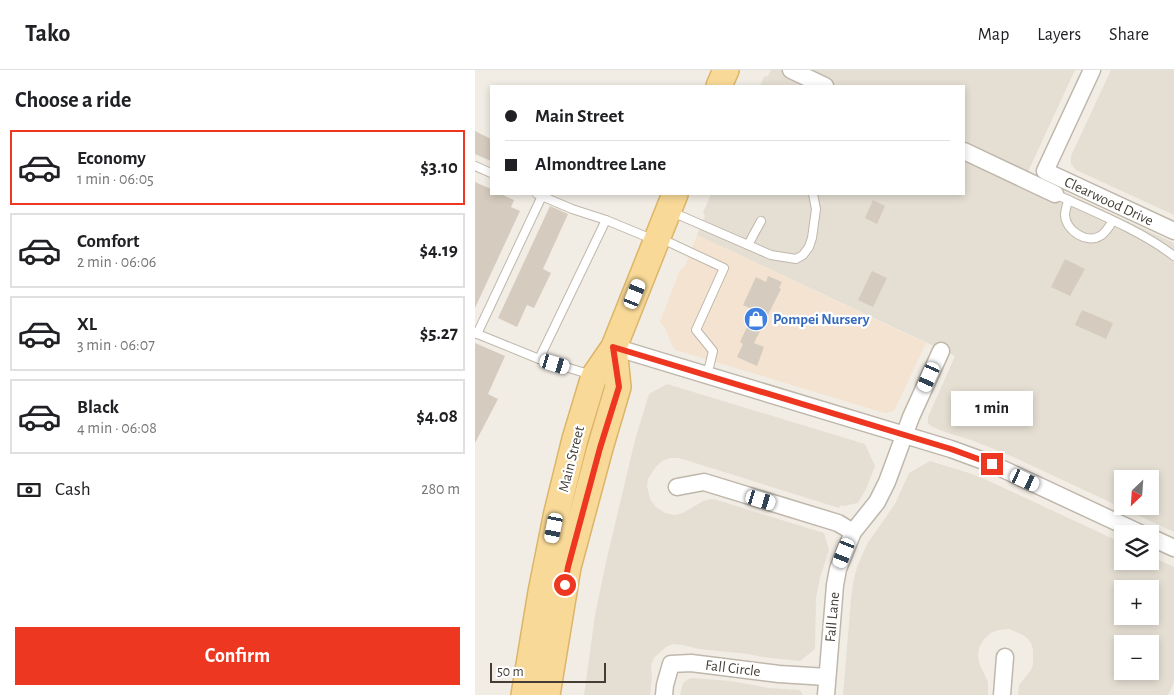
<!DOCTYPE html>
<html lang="en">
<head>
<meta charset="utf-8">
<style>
  body { margin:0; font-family:"Alegreya Sans",sans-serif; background:#f6f6f6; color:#202124; height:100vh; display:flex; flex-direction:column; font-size:19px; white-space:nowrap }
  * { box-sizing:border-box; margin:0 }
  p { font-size:16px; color:#757577 }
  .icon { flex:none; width:28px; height:28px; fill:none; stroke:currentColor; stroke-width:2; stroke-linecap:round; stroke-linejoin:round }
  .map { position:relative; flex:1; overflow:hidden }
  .side { display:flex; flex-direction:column; background:#fff; width:475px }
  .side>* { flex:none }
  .banner { position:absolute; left:15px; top:15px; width:475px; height:110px; border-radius:0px; box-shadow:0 2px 8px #0003; display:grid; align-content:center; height:110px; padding:0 15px; background:#fff }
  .needle { width:32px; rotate:205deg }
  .fabs { position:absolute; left:639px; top:400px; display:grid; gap:10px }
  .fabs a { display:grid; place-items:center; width:45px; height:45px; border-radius:0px; background:#fff; box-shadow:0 2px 8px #0003; font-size:25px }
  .scale { position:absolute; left:15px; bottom:12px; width:116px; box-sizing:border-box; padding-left:5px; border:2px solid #433d35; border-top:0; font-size:14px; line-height:18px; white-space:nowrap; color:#433d35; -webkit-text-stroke:4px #fff; paint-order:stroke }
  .end { position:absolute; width:22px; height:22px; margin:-11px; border:6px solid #ed3720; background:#fff; box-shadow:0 0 0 2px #fff }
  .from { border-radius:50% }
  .bubble { position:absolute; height:35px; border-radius:0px; background:#fff; box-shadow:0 2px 8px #0003; font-size:16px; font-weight:600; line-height:35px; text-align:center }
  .car { position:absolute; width:15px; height:30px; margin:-15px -8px; border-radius:6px; box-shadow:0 0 4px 1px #0007; background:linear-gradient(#fff 24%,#345 0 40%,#fff 0 76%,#345 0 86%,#fff 0) }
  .banner b { display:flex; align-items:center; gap:18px; height:48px; font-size:19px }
  .banner b+b { border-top:1px solid #e0e0e0 }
  .banner i { width:12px; height:12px; background:#202124 }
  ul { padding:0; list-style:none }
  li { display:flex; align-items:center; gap:15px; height:75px; margin:0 10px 8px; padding:0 5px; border:2px solid #e0e0e0; border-radius:0px }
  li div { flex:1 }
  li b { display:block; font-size:19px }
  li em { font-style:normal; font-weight:600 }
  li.selected { border-color:#ed3720 }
  li>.icon { width:45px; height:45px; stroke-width:1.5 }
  h2 { padding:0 15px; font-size:22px; line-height:60px }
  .pay { display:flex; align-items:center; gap:12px; height:55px; padding:0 15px; font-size:19px }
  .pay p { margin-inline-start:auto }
  .button { display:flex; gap:10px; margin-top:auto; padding:10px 15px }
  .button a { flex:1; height:58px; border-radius:0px; background:#ed3720; color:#fff; font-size:20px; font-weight:600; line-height:58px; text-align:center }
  header { display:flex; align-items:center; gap:30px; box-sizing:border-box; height:70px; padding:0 25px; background:#fff; border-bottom:1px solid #e0e0e0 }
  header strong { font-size:24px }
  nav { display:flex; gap:28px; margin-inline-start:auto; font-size:18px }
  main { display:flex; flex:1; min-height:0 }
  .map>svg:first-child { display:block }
</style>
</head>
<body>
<header>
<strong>Tako</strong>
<nav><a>Map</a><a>Layers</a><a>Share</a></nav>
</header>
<main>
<section class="side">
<h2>Choose a ride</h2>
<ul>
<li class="selected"><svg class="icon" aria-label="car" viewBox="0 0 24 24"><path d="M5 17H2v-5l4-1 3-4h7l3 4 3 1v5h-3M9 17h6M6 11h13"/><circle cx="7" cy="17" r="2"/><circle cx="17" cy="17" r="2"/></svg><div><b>Economy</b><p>1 min · 06:05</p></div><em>$3.10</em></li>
<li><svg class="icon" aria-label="car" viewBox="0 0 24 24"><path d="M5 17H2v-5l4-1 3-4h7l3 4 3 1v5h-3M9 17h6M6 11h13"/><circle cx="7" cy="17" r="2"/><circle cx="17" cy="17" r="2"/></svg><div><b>Comfort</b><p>2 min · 06:06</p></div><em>$4.19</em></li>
<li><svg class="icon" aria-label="car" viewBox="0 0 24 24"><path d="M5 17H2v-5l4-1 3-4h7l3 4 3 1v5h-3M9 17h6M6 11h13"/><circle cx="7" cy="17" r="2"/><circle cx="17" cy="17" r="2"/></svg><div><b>XL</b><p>3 min · 06:07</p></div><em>$5.27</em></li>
<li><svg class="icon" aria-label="car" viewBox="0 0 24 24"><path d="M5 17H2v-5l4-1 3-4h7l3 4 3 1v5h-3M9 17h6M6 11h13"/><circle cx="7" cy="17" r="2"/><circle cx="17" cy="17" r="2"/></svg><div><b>Black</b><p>4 min · 06:08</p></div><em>$4.08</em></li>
</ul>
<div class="pay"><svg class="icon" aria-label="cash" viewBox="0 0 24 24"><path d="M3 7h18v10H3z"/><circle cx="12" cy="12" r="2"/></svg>Cash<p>280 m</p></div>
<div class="button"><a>Confirm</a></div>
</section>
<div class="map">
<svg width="699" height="625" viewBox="0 0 699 625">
  <rect width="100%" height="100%" fill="#f1ede5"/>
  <g fill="#e5dfd3" fill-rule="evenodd">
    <path d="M296 0H600L552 104 699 173V462L536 386 499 371 467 361 456 356 453 353V347L480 286 222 165 230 146 228 143 236 124H489V16H285L289 7 293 6ZM648 409H675V436H648Z"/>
    <polygon points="636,0 699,0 699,145 601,100 596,94 596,86"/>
    <polygon points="192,314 390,374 400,396 391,419 383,433 369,436 366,435 364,438 204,388 195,388 187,391 180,398 173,409 172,416 175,429 181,437 190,443 200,445 208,443 228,431 236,429 242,430 349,463 354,480 345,508 341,528 340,579 325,591 287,587 273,584 224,579 207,575 198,574 191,577 179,588 176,596 177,607 175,625 109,625 120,545 131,492 160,370 174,324"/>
    <path d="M455 391 494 403 514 411 647 473 648 491H675V486L699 497V612L693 625H543L544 615 556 600 558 594V580L556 573 553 569 548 565 534 559 523 560 516 563 509 569 504 578 503 586 504 593 513 612V625H368L376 528 378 513 382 497 392 474 420 434 434 403ZM648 519H675V546H648ZM648 574H675V601H648Z"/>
    <polygon points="217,608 256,611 294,618 325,620 328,625 205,625 208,613 213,609"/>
  </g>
  <polygon fill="#f3e3d0" points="222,165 451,273 419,341 411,343 406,342 201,280 198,277 190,258 185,252 205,200 210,196"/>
  <g fill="#d5cbbe">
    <polygon points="0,61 16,69 16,91 0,84"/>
    <polygon points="0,112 16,119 16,124 26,124 39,130 36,137 45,141 0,238"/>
    <polygon points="398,130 410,136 402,154 390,148"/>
    <polygon points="75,136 93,144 68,199 76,203 59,238 52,235 42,257 23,248"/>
    <polygon points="590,189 610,199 595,226 576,217"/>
    <polygon points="397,201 412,208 398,237 383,230"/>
    <polygon points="293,206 307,212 304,218 306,219 279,273 289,277 282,296 262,287 268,274 265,272 274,253 271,252 277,239 268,235 281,207 291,212"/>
    <polygon points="607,240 638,253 631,269 600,255"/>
    <polygon points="0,273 30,286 13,324 23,329 0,373"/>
  </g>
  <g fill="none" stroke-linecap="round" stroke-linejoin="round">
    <g stroke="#bfb7ab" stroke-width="10">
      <g id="lane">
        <polyline points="0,96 16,103"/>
        <polyline points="62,124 97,139 131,150 177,169"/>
        <path d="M580 124C619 142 665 160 699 186"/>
        <path d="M593 130C592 135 590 141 590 145 591 161 612 174 625 166 631 163 634 156 638 151"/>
        <polyline points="197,142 296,185 321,189 328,185 334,177 337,168 341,139 338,124"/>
        <polyline points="185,168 249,198 221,260 238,281 232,306"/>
        <polyline points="273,175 286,151"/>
        <polyline points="0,263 64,289 117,305"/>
        <polyline points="2,264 67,126"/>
        <polyline points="64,289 131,150"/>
      </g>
    </g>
    <g stroke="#bfb7ab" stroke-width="19">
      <g id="street">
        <polyline points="316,0 350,16"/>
        <polyline points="617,0 570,101 699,161"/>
        <polyline points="489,81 580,124"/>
        <polyline points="139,277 476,379 517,394 667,464"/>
        <polyline points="202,417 229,412 363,453 378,462"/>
        <polyline points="675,467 699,478"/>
        <polyline points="189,625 190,615 196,594 216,593 304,604 352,607"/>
        <polyline points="351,625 360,515 363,499 378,462 402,432 412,412 436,347 466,281"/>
        <polyline points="527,625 530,587"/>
      </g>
    </g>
    <g stroke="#dcb568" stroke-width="28">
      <g id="primary">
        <polyline points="244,16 251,0"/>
        <polyline points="49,625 66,522 82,442 100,369 119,306 139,277 200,124"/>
        <polyline points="72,625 93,497 125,378 143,317 139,277"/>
      </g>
    </g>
    <use href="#lane" stroke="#fff" stroke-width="8"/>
    <use href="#street" stroke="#fff" stroke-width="16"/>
    <use href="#primary" stroke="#f8d997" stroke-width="25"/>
  </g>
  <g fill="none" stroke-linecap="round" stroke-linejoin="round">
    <polyline stroke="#ed3720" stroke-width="6" points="90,515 93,497 125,378 144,317 138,277 476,379 517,394"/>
  </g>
  <defs>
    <g id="shop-disc" transform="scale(1.25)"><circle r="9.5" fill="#3f7fe0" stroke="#fff"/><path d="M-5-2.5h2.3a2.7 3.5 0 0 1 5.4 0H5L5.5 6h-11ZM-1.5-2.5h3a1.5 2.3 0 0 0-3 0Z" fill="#fff"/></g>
  </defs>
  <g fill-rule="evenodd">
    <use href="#shop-disc" x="281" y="249"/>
  </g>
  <g text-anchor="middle" stroke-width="4.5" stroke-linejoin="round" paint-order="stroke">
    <g font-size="15" fill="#433d35" stroke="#fff">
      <text transform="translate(634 131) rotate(25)" y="5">Clearwood Drive</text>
      <text transform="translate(96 389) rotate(-76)" y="5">Main Street</text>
      <text transform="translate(357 547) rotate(-85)" y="5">Fall Lane</text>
      <text transform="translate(258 598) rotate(7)" y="5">Fall Circle</text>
    </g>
    <g font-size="15" font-weight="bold" fill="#366cbe" stroke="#fff" text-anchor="start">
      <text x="298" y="254">Pompei Nursery</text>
    </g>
  </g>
</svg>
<div class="fabs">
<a><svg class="needle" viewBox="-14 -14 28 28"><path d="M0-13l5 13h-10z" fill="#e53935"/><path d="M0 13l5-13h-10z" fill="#757577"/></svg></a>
<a><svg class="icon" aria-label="layers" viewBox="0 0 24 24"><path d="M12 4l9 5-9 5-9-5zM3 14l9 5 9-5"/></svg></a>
<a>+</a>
<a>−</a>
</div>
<div class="scale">50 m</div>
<i class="end from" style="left:90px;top:515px"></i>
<i class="end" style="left:517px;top:394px"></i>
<div class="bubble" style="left:476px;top:321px;width:82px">1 min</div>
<i class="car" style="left:160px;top:224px;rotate:22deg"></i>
<i class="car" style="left:80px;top:294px;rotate:107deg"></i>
<i class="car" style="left:454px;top:307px;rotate:204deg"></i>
<i class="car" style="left:550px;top:410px;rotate:115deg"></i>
<i class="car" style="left:286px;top:430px;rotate:107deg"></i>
<i class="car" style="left:79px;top:458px;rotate:191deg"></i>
<i class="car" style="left:369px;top:483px;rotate:202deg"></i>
<div class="banner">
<b><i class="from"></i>Main Street</b>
<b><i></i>Almondtree Lane</b>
</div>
</div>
</main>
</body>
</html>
